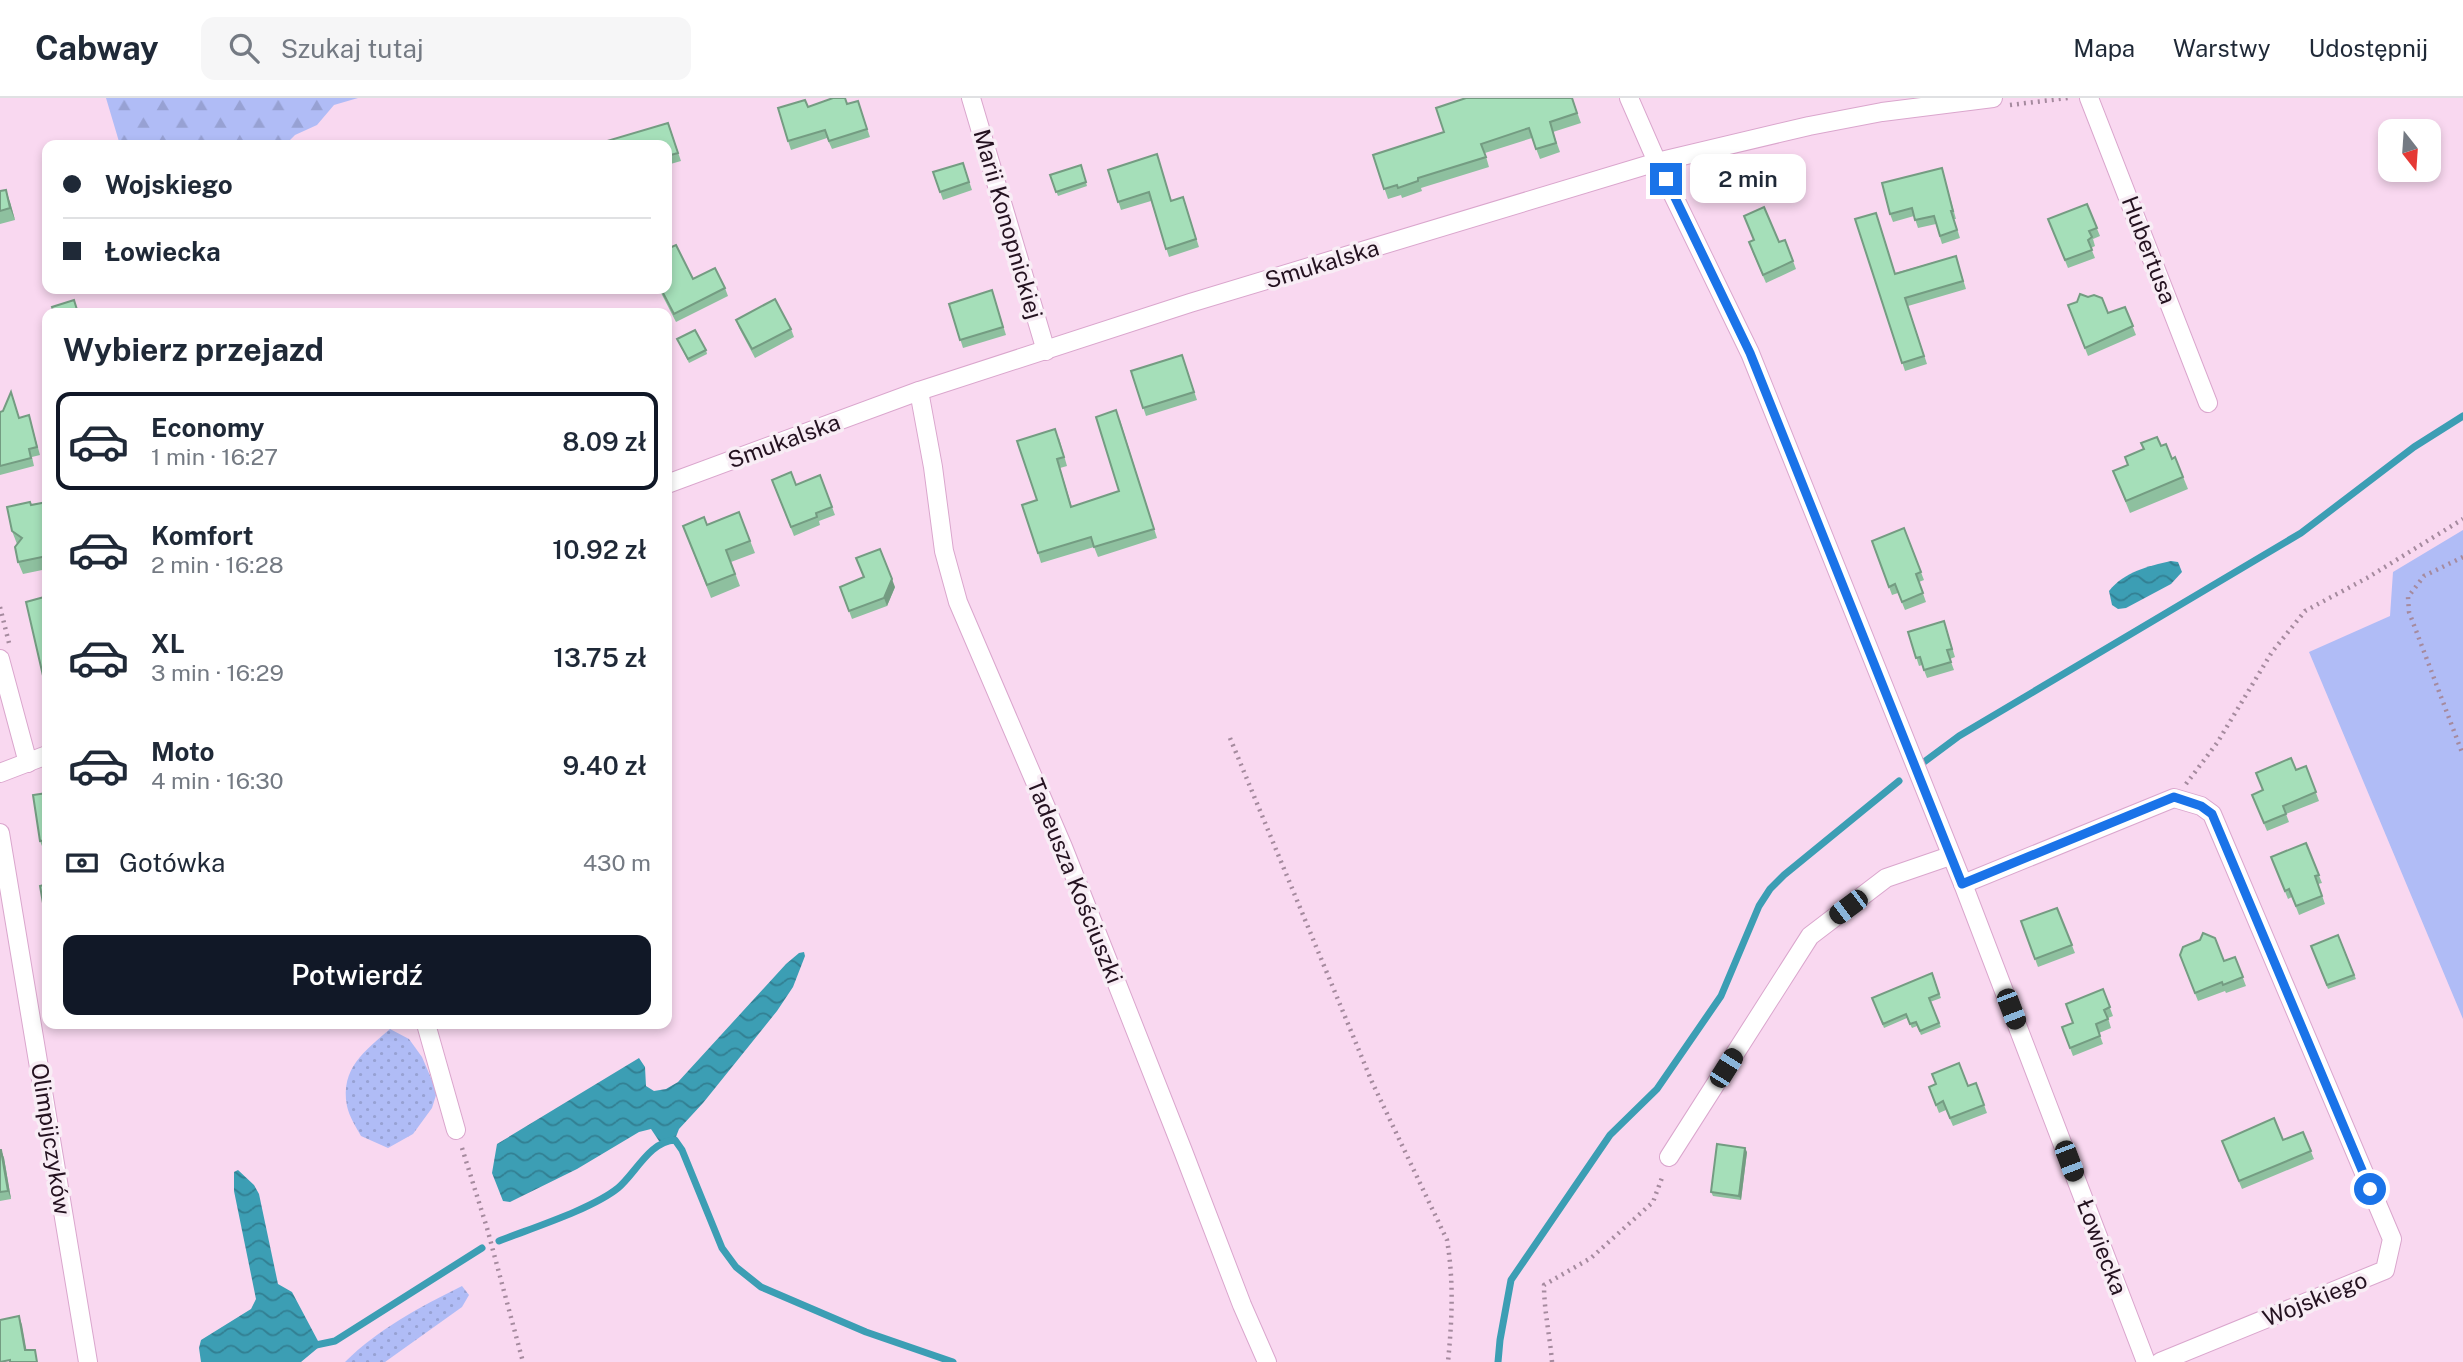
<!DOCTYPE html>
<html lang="pl">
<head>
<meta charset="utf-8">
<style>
  body { margin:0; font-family:"Public Sans",sans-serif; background:#f6f6f7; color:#1f2937; height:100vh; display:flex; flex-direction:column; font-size:26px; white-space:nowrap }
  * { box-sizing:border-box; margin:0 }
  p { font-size:23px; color:#747a83 }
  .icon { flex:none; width:38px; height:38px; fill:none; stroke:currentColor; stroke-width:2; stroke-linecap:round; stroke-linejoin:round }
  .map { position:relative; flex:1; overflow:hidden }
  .panel { position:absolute; left:42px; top:210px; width:630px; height:721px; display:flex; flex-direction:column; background:#fff; border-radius:14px; box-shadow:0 4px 10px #0003 }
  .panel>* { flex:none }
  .hud { position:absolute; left:42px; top:42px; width:630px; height:154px; border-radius:14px; box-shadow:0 4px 10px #0003; display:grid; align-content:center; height:154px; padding:0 21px; background:#fff }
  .needle { width:46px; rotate:163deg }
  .controls { position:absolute; left:2378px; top:21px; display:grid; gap:14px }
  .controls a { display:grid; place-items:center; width:63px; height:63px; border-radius:14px; background:#fff; box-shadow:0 4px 10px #0003; font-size:35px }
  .end { position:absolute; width:32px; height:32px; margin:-16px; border:9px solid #1a73e8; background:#fff; box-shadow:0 0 0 4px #fff }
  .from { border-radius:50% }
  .bubble { position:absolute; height:49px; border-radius:14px; background:#fff; box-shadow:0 4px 10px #0003; font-size:23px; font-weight:600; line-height:49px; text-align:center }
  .car { position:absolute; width:21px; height:42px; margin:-21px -10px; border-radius:9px; box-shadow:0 0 5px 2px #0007; background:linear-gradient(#222 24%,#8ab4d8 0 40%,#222 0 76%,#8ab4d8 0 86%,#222 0) }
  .hud b { display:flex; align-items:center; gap:24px; height:66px; font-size:26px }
  .hud b+b { border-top:2px solid #e0e1e3 }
  .hud i { width:18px; height:18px; background:#1f2937 }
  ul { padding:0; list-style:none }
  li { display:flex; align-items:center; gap:21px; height:98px; margin:0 14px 10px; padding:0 7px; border:4px solid transparent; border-radius:14px }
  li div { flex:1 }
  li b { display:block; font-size:26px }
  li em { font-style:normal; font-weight:600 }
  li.selected { border-color:#111827 }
  li>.icon { width:63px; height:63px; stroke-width:1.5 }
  h2 { padding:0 21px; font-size:32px; line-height:84px }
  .pay { display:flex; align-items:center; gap:18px; height:77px; padding:0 21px; font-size:26px }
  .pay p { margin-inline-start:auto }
  .primary-button { display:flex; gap:14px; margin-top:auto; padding:14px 21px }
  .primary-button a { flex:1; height:80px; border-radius:14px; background:#111827; color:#fff; font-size:28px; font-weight:600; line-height:80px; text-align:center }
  header { display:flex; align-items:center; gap:42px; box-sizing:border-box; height:98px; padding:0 35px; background:#fff; border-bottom:2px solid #e0e1e3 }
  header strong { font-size:33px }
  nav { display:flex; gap:38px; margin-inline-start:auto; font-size:24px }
  .search { width:490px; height:63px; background:#f6f6f7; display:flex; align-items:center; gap:18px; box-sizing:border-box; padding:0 24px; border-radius:14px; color:#747a83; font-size:26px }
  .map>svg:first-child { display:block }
</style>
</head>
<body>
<header>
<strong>Cabway</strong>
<div class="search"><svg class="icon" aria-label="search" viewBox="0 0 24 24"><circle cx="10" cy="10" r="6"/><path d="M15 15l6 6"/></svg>Szukaj tutaj</div>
<nav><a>Mapa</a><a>Warstwy</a><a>Udostępnij</a></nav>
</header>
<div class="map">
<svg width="2463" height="1264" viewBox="0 0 2463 1264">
  <defs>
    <pattern id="grass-dots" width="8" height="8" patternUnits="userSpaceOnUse" patternTransform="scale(1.75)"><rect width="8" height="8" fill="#b0bcf6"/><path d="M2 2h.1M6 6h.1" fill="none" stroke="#97a1d3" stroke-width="1.8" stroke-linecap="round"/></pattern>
    <pattern id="forest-firs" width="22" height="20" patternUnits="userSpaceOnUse" patternTransform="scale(1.75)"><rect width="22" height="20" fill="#b0bcf6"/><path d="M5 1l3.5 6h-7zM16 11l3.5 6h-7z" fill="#97a1d3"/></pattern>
    <pattern id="water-waves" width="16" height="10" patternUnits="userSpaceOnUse" patternTransform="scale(1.75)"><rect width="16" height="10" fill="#3c9eb4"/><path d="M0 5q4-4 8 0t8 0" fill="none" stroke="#327f92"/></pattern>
  </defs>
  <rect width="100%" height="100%" fill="#f9d8f0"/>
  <g fill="url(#grass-dots)">
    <path d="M390 931 409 941 422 959 437 994 432 1010 413 1036 388 1050 361 1038C356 1029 349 1018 347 1008 340 970 365 953 390 931Z"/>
    <path d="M462 1188 469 1197 462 1209 385 1264H345C378 1231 420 1209 462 1188Z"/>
  </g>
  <polygon fill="url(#forest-firs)" points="106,0 358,0 334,7 317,27 295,37 285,47 120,47"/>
  <polygon fill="#b0bcf6" points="2463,432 2463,921 2309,554 2390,518 2393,474"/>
  <g fill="url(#water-waves)">
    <path d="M2171 463 2178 464 2182 474 2171 486 2126 510 2118 511 2112 507 2109 493C2124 474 2148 468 2171 463Z"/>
    <polygon points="804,854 805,858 793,889 777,913 703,1005 679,1031 674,1044 665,1046 659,1043 651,1031 639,1034 577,1071 510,1104 503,1103 492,1075 497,1046 639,960 645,969 646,988 654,993 666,991 678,984 786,866 799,855"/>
    <polygon points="238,1072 254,1087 259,1096 278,1186 292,1194 318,1243 319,1249 301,1264 201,1264 199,1250 201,1242 251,1211 256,1201 234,1093 234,1074"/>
  </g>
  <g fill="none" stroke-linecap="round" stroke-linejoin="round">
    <g stroke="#3c9eb4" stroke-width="7">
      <polyline points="1924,664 1959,638 2301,435 2414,349 2463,318"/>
      <path d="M499 1143C532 1130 592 1111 618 1090 635 1076 650 1043 675 1042L682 1052 722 1150 736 1169 761 1189 866 1234 953 1264"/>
      <polyline points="316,1247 335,1243 482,1150"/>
      <polyline points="1498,1264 1500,1242 1511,1182 1610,1037 1657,991 1721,898 1759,808 1770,791 1784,777 1899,683"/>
    </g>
    <g stroke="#daa6cd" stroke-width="20">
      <g id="minor">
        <polyline points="971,0 1046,253"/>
        <polyline points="1629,0 1657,64 1750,255 1963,786 2146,1264"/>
        <polyline points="2089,0 2208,305"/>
        <polyline points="919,293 933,369 944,453 958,504 1063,749 1183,1053 1242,1207 1267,1264"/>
        <polyline points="667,386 919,293 1190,205 1657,64 1809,28 1882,14 1993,0"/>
        <polyline points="0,561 28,665"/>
        <polyline points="0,675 47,657"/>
        <polyline points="0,735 88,1264"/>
        <polyline points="1963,786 2174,700 2201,708 2212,716 2392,1141 2385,1172 2160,1264"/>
        <polyline points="426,926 456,1032"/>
        <polyline points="1669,1059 1810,838 1886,780 1950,758"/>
      </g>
    </g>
    <g stroke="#a58a9e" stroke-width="4.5" stroke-dasharray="2 5" stroke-linecap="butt">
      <polyline points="2010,7 2068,0 2070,3"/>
      <polyline points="2463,459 2424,478 2408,499 2409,514 2463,657"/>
      <polyline points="0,509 9,545"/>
      <path d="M1230 640 1372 984 1447 1142C1454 1184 1452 1222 1448 1264"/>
      <polyline points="2186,686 2217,645 2272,554 2305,513 2367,480 2463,421"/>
      <polyline points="462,1050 487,1130 523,1264"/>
      <path d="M1552 1264C1550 1238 1544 1213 1544 1187L1591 1160 1653 1104 1663 1077"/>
    </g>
    <use href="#minor" stroke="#fff" stroke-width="18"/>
  </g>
  <g fill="#8ec09f">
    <polygon points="1572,0 1581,25 1553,34 1560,54 1540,61 1532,40 1485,55 1489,69 1421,90 1422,93 1402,100 1401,97 1388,101 1373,57 1444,34"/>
    <polygon points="858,3 870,39 832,51 827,40 791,52 788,43 808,9 847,6"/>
    <polygon points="668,25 681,63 667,67 667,47"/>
    <polygon points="963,65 972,92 943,102 933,74"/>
    <polygon points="1081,67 1087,88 1058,98 1050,77"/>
    <polygon points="1942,70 1956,121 1954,121 1960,140 1942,146 1936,126 1918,130 1914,118 1893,124 1890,116"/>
    <polygon points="1108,72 1171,103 1183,99 1199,149 1169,159 1151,103 1121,112"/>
    <polygon points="0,93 10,104 15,122 0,126"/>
    <polygon points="2087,106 2100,138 2093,141 2095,148 2091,150 2095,160 2068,170 2048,121"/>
    <polygon points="1855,121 1895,175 1956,158 1966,191 1908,208 1927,266 1905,273"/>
    <polygon points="1754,142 1779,144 1793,163 1796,171 1766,185 1752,153"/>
    <polygon points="693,181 725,190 728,198 676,224 659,191 667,191"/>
    <polygon points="992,192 1006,237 963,250 949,206"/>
    <polygon points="2068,207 2108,215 2125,209 2136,237 2088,258"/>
    <polygon points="736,222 791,231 794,239 755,260 739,230"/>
    <polygon points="677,241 706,252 707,256 689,265"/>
    <polygon points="1182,257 1197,302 1146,318 1131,273"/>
    <polygon points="14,302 19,320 29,317 40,357 32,359 34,368 0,377 0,314 3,313"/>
    <polygon points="1120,322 1157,440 1098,459 1094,449 1041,465 1038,455 1059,340 1067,368 1060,370 1072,409 1119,393"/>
    <polygon points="2161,348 2172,361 2175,359 2188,391 2130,415 2113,373 2128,367 2144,351"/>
    <polygon points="820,377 835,417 819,423 820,427 794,438 772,382 796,387"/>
    <polygon points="47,404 47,471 23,476 18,464 17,446 12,433 32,407"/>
    <polygon points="739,414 755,455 731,464 740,488 711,500 683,428 707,427"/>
    <polygon points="1904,430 1924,482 1919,484 1926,504 1905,512 1898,495 1892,497 1872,443"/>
    <polygon points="840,489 895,489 887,508 852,521"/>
    <polygon points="1944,523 1955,559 1950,561 1954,572 1927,580 1922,567 1919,568 1908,534"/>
    <polygon points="667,528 671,538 667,540"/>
    <polygon points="2306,668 2319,703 2286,716 2289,724 2267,733 2252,697 2263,692 2296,672"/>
    <polygon points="47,695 47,756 45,756 40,743"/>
    <polygon points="2306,745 2322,785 2318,786 2325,806 2299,817 2292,799 2288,801 2271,759"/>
    <polygon points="2057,810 2075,855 2038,869 2021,823"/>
    <polygon points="2338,837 2356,881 2328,891 2311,848"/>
    <polygon points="2235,859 2246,888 2226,895 2225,893 2198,903 2183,866 2224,863"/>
    <polygon points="1932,875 1941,900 1930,904 1941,929 1921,937 1917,928 1912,930 1907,920 1884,930 1872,900"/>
    <polygon points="2103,891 2113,918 2108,920 2111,930 2099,935 2103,946 2073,958 2062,929 2073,925"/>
    <polygon points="1976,985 1987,1015 1953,1028 1946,1012 1939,1015 1929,989 1968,988"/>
    <polygon points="2303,1034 2314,1061 2242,1091 2225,1051 2283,1042"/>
    <polygon points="0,1052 1,1052 4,1060 11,1101 0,1103"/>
    <polygon points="1747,1054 1741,1102 1713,1098 1711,1094"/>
  </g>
  <g fill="#749c82">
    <polygon points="6,92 10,104 15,122 10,110"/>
    <polygon points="892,481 895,489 887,508 884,500"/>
    <polygon points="1745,1050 1747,1054 1741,1102 1739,1098"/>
    <polygon points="1,1052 4,1060 11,1101 8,1093"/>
    <polygon points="19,1218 22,1227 28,1261 25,1252"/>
  </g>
  <g fill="#a5dfb9" stroke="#749c82" stroke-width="2">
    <polygon points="833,0 845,0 847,6 858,3 867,31 829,43 825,32 788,43 778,10 805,2 808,9"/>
    <polygon points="1466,0 1572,0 1577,15 1550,24 1556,45 1536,51 1529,30 1481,46 1486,59 1418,80 1418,83 1398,90 1397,87 1384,91 1373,57 1444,34 1436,10"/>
    <polygon points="668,25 678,55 667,58 667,47 601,47 600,45"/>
    <polygon points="1157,56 1171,103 1183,99 1196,141 1166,151 1149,94 1118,104 1108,72"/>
    <polygon points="963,65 969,84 940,94 933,74"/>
    <polygon points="1081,67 1086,84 1056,94 1050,77"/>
    <polygon points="1942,70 1953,113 1951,113 1957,132 1940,138 1934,118 1915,122 1912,110 1890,116 1882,85"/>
    <polygon points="6,92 10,110 0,113 0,93"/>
    <polygon points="2087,106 2097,130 2089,133 2092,139 2088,142 2092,152 2065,162 2048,121"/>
    <polygon points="1764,109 1779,144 1785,142 1793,163 1763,177 1749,144 1754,142 1744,118"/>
    <polygon points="1876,115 1895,176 1956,158 1963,183 1905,200 1924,258 1902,265 1855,121"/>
    <polygon points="676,147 693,181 715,170 725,190 674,216 661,191 667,191 667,151"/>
    <polygon points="992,192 1003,229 960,242 949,206"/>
    <polygon points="2080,196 2088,199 2094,197 2102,200 2108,215 2125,209 2133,228 2085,250 2068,207 2077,204"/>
    <polygon points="775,201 791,231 752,251 736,222"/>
    <polygon points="74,202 78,215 54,215 52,209"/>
    <polygon points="695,232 706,252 688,261 677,241"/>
    <polygon points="1182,257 1194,294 1143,310 1131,273"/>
    <polygon points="11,294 19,320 29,317 37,349 29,351 31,360 0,368 0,314 3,313"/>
    <polygon points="1116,312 1154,431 1094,449 1091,439 1038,455 1022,407 1037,402 1017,343 1055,331 1064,359 1057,361 1071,409 1119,393 1096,319"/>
    <polygon points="2157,339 2161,348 2166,346 2172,361 2175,359 2183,379 2126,403 2113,373 2128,367 2125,359 2144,351 2141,345"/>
    <polygon points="791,374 796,387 820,377 832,409 816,415 817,419 791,429 772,382"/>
    <polygon points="30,404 31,407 47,404 47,458 18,464 15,449 22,440 12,433 7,409"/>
    <polygon points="739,414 750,443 726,452 735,476 707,487 683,428 704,419 707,427"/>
    <polygon points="1904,430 1921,474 1916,476 1923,495 1902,504 1895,486 1889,489 1872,443"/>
    <polygon points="880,451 892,481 884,500 849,513 840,489 864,479 856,460"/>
    <polygon points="44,499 47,513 47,595 26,504"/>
    <polygon points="1944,523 1952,551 1947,552 1951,564 1924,572 1920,559 1916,560 1908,534"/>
    <polygon points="2291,660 2296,672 2306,668 2316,694 2283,708 2286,716 2264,725 2252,697 2263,692 2256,675"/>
    <polygon points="47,695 47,742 40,743 33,697"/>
    <polygon points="2306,745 2319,777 2315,778 2322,798 2296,808 2289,791 2285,793 2271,759"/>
    <polygon points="47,786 47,828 40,788"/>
    <polygon points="2057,810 2072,847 2035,861 2021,823"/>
    <polygon points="2203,835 2215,840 2224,863 2235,859 2243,879 2223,887 2222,884 2195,895 2180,857 2183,849 2200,842"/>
    <polygon points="2338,837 2354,877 2327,887 2311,848"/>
    <polygon points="1932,875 1939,896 1929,900 1939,925 1920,933 1916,924 1910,926 1906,916 1883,926 1872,900"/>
    <polygon points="2103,891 2110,909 2104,912 2108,921 2096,926 2100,938 2070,950 2062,929 2073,925 2066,906"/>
    <polygon points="1959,965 1968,988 1976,985 1984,1007 1950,1020 1943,1003 1936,1007 1929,989 1936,986 1932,976"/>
    <polygon points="2274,1020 2283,1042 2303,1034 2311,1053 2239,1083 2222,1043"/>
    <polygon points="1717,1046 1745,1050 1739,1098 1711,1094"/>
    <polygon points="0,1052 1,1052 8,1093 0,1094"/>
    <polygon points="19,1218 25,1252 35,1252 37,1264 10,1264 10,1262 0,1264 0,1222"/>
  </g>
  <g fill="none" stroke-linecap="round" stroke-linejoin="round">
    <polyline stroke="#1a73e8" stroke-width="9" points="1666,81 1750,255 1962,786 2174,699 2201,708 2212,716 2370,1091"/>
  </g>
  <g text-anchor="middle" stroke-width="7" stroke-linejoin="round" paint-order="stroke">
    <g font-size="23" fill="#241220" stroke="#f8edf5">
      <text transform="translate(1008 126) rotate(74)" y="8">Marii Konopnickiej</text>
      <text transform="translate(2149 152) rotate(69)" y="8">Hubertusa</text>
      <text transform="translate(1322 166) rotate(-17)" y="8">Smukalska</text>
      <text transform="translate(784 343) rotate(-20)" y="8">Smukalska</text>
      <text transform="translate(1075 783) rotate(68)" y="8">Tadeusza Kościuszki</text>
      <text transform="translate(51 1041) rotate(81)" y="8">Olimpijczyków</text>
      <text transform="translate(2102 1149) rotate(69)" y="8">Łowiecka</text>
      <text transform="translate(2315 1201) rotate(-22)" y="8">Wojskiego</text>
    </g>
  </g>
</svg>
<div class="controls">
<a><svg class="needle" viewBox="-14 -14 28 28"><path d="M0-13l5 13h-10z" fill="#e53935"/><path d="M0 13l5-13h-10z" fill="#747a83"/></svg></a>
</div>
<i class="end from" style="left:2370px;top:1091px"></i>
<i class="end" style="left:1666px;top:81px"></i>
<div class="bubble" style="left:1690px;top:56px;width:116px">2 min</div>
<i class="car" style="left:1848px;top:809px;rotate:233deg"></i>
<i class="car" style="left:2011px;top:911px;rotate:159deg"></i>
<i class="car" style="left:1726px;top:970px;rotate:32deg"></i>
<i class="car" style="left:2069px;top:1063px;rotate:159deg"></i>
<div class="hud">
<b><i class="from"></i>Wojskiego</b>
<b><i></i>Łowiecka</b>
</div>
<section class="panel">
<h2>Wybierz przejazd</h2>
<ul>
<li class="selected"><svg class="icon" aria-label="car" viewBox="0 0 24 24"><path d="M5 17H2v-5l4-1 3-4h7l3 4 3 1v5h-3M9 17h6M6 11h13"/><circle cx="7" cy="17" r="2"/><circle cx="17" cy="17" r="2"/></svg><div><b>Economy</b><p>1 min · 16:27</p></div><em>8.09 zł</em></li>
<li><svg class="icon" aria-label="car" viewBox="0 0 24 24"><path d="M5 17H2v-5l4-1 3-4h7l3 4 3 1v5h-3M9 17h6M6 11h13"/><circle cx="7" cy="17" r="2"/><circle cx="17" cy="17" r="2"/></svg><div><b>Komfort</b><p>2 min · 16:28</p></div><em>10.92 zł</em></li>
<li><svg class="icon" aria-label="car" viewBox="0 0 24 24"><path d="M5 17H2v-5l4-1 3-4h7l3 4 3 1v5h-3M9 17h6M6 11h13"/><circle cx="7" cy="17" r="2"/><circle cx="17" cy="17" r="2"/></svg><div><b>XL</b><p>3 min · 16:29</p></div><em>13.75 zł</em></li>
<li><svg class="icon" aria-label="car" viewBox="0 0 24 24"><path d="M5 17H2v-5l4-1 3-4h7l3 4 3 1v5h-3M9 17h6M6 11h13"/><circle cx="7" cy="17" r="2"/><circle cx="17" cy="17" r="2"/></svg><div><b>Moto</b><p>4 min · 16:30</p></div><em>9.40 zł</em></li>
</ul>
<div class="pay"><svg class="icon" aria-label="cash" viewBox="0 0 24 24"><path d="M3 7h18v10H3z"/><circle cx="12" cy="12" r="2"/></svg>Gotówka<p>430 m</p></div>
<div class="primary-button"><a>Potwierdź</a></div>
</section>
</div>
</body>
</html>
